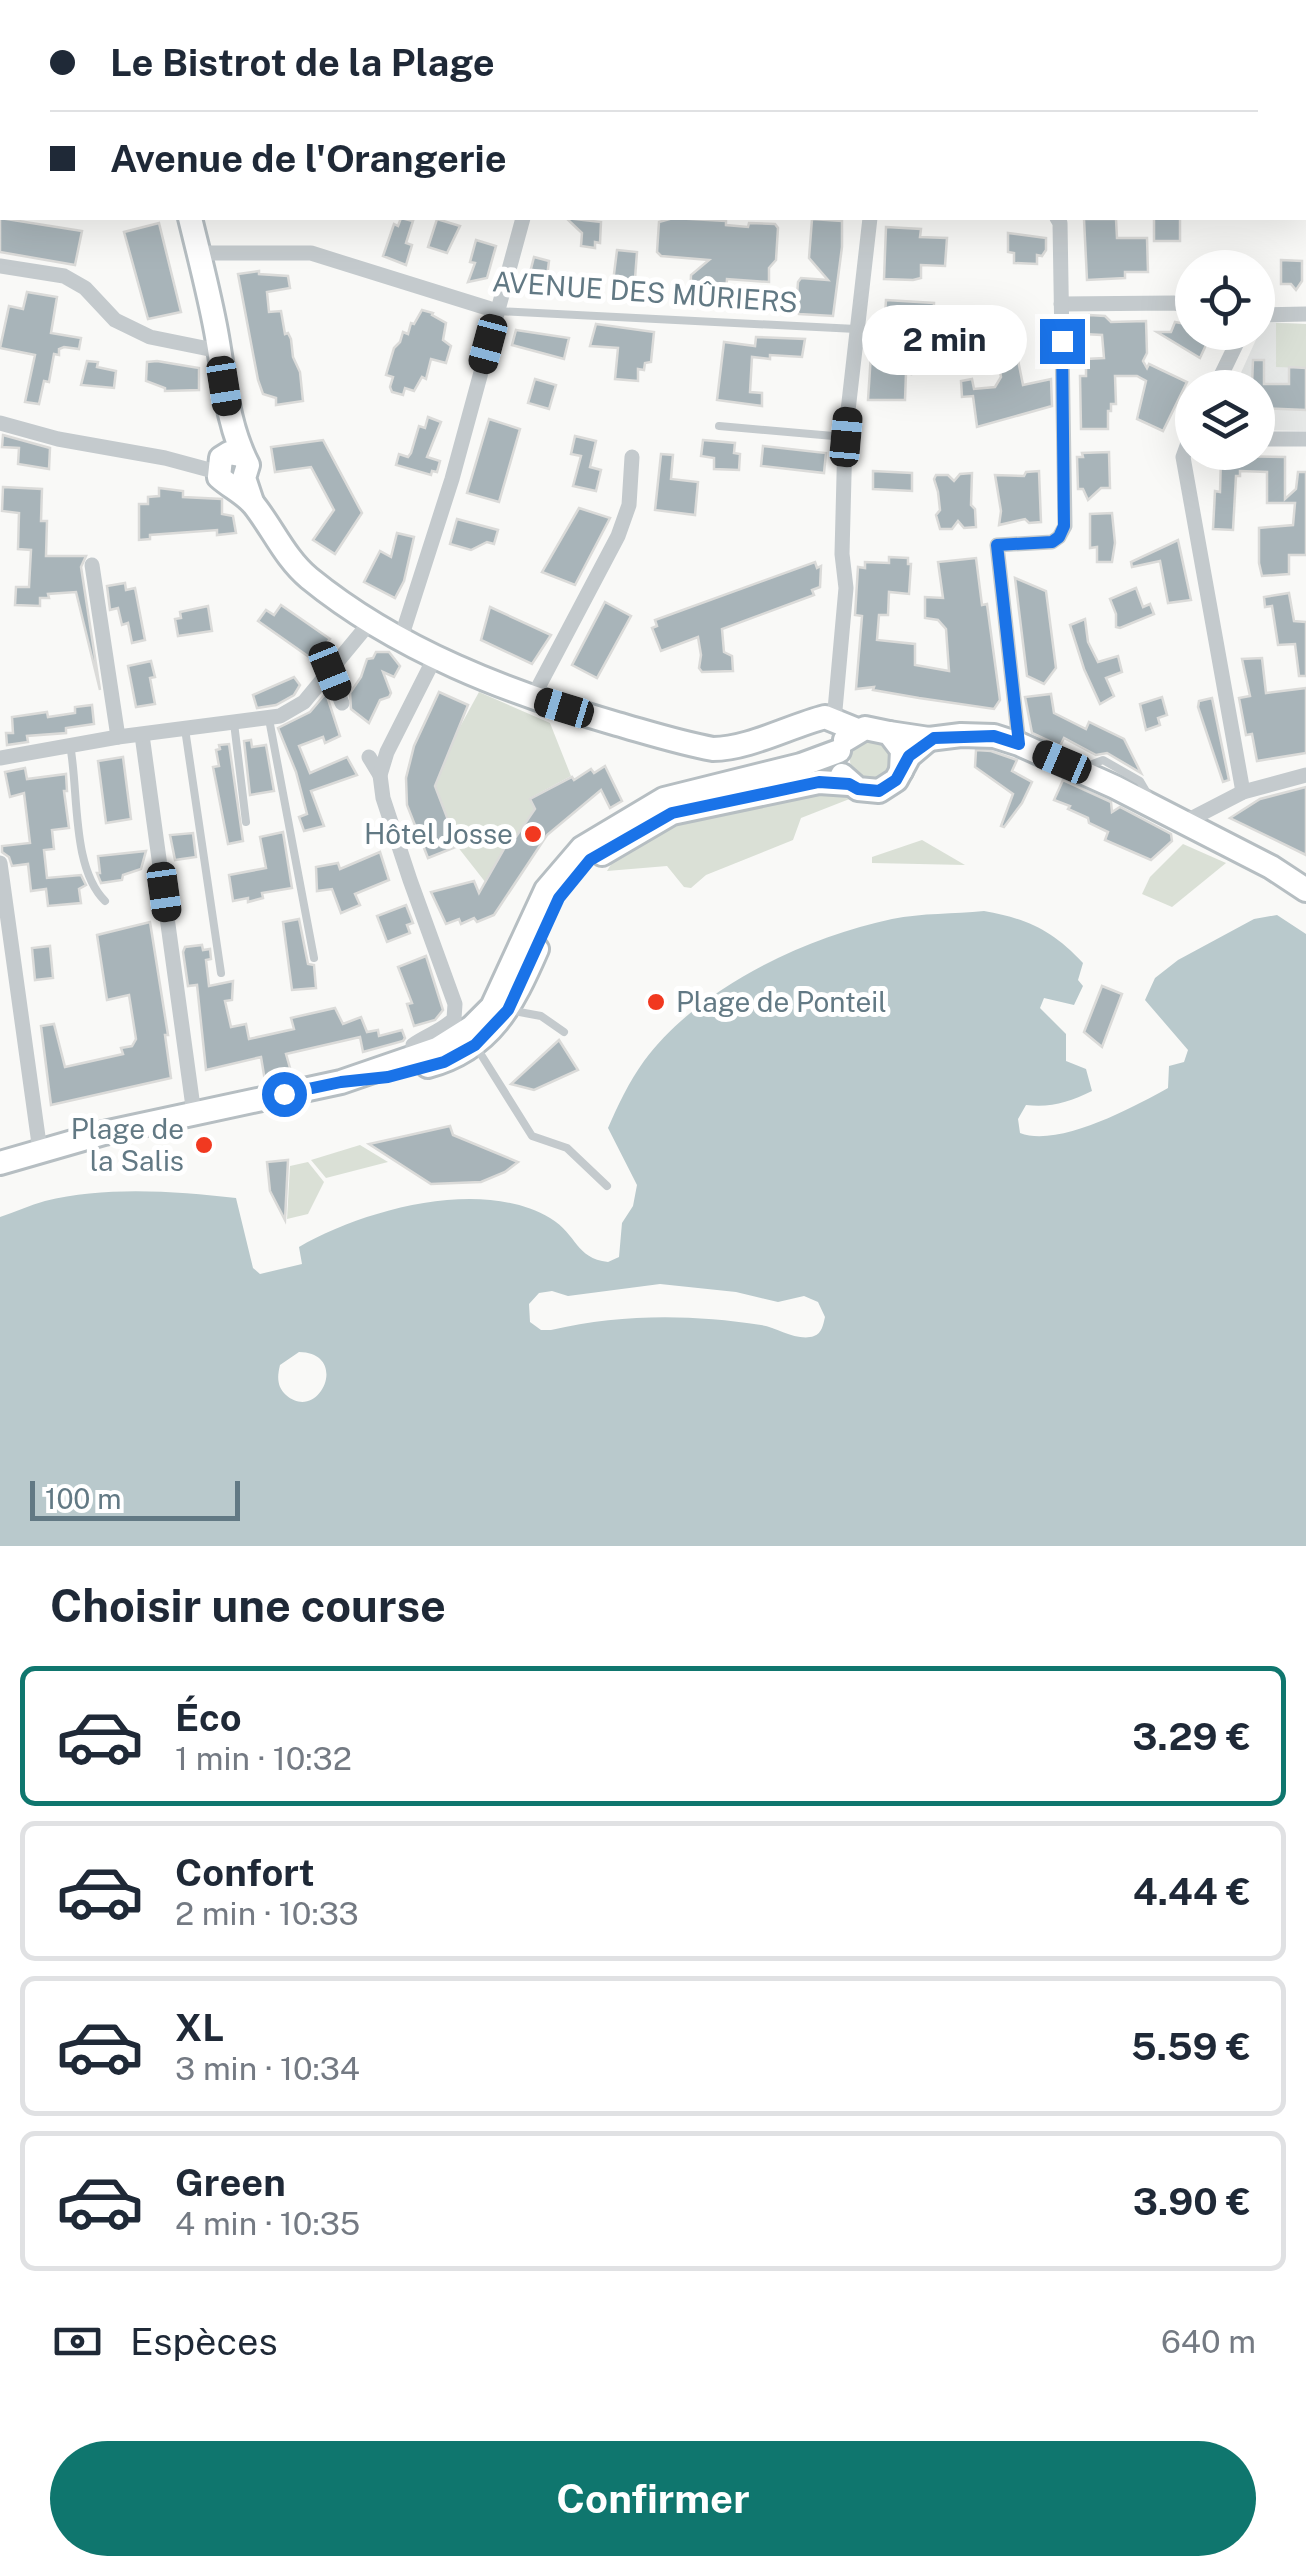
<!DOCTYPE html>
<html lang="fr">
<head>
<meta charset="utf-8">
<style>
  body { margin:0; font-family:"Public Sans",sans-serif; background:#f6f6f7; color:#1f2937; height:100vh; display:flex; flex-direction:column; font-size:38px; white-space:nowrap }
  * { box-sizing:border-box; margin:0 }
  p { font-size:32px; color:#747a83 }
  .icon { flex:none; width:55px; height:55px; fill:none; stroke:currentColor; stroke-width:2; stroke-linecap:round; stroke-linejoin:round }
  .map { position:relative; height:1546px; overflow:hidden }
  .sheet { display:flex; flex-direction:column; background:#fff; flex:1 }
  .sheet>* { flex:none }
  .hud { position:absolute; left:0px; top:0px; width:1308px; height:220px; box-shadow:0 10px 40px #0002; display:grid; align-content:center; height:220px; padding:0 50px; background:#fff }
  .buttons { position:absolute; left:1175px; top:250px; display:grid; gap:20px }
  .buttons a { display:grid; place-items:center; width:100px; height:100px; border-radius:50%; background:#fff; box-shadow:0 10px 40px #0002; font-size:50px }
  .scale { position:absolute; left:30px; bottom:25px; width:210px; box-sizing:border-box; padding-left:10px; border:5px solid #627984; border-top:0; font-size:28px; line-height:35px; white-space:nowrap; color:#627984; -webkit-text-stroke:8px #fff; paint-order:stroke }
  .end { position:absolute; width:45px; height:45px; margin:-22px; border:12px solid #1a73e8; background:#fff; box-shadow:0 0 0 5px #fff }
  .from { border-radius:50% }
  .bubble { position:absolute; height:70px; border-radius:35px; background:#fff; box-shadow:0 10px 40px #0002; font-size:32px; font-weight:700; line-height:70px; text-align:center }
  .car { position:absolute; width:30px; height:60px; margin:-30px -15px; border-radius:12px; box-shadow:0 0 8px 2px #0007; background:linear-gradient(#222 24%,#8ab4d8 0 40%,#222 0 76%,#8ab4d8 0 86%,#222 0) }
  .hud b { display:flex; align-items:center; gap:35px; height:95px; font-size:38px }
  .hud b+b { border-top:2px solid #e0e1e3 }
  .hud i { width:25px; height:25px; background:#1f2937 }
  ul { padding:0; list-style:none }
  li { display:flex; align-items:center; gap:30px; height:140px; margin:0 20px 15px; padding:0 30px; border:5px solid #e0e1e3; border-radius:15px }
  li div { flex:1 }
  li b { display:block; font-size:38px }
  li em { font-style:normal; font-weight:700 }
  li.current { border-color:#0f766e }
  li>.icon { width:90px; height:90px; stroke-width:1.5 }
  h2 { padding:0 50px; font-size:45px; line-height:120px }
  .pay { display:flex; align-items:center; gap:25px; height:110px; padding:0 50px; font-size:38px }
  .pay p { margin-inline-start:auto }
  .button { display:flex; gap:20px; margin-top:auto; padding:20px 50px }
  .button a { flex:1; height:115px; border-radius:60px; background:#0f766e; color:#fff; font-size:40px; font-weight:700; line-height:115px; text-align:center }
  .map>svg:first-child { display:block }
</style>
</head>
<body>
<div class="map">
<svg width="1306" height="1546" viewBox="0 0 1306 1546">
  <rect width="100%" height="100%" fill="#f9f9f7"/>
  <polygon fill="#e7e9e8" points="1264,322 1306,324 1306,431 1258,430 1258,388 1234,388"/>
  <g fill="#dae0d6">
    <polygon points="1276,323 1306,324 1306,368 1276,367"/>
    <polygon points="479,692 550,723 571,776 530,798 536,810 486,883 457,846 434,785 444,756"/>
    <circle cx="870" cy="760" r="20"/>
    <polygon points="823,791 841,792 852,798 801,818 793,840 706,875 691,888 684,887 667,866 607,871 613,861 674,824"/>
    <polygon points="922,840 965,865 872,863 872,857"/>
    <polygon points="1183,844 1226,863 1172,907 1142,894 1150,877"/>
    <polygon points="360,1145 388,1162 326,1178 311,1160"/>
    <polygon points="308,1162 324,1182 308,1214 287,1219 290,1166"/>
  </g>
  <path fill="#b9c9cc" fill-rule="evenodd" d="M984 911C1028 919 1052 930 1083 963L1078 980 1083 986 1074 1005 1044 998 1040 1008 1066 1034V1061L1086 1069 1092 1091C1069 1102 1051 1108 1026 1105L1018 1119 1020 1133C1058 1148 1134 1107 1168 1088L1169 1066 1184 1062 1188 1050 1145 1000 1155 978 1178 960 1254 919 1277 915 1306 934V1546H0V1217C15 1212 30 1205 45 1201 105 1186 175 1191 236 1198L253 1268 260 1274 302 1264 299 1247C363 1210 481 1177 550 1218 578 1235 575 1258 608 1262L619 1257 622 1223 633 1206 637 1185 608 1128C618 1105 629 1082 644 1061 699 987 804 938 892 919 922 913 954 914 984 911ZM660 1284 736 1292 778 1302 804 1296 818 1302 825 1317C823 1325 822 1333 814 1336 798 1342 776 1327 761 1325 689 1314 621 1314 551 1330H541L530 1322 529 1304 539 1293 552 1291 568 1296ZM299 1352C351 1353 319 1424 286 1395 277 1387 277 1377 280 1365Z"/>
  <g fill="#a8b4b9" stroke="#dbdbd9" stroke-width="2.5">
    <polygon points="0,218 82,231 75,265 0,252"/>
    <polygon points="401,218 413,221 406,243 412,245 406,265 383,256 394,224 398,226"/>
    <polygon points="566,218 601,222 600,243 595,242 595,248 581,246 582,233"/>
    <polygon points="673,218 726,221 726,225 748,227 749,223 775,224 778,228 776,260 769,268 769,282 727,279 725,308 695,306 690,301 691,275 709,260 661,256 657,252 659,222"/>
    <rect x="1154" y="218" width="26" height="23"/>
    <polygon points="437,219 460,226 447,253 428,247"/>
    <polygon points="812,219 842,221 842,247 833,316 799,314 796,310 798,282 801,278 828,280 809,258"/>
    <polygon points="1084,219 1116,219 1117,238 1147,238 1148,272 1125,272 1125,278 1087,280"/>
    <polygon points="159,223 181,312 148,319 124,232"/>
    <polygon points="886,227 921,229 920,237 947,238 945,266 921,265 921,278 913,280 884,279"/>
    <polygon points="1008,233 1046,238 1046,250 1042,256 1037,255 1037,264 1014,263 1014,253 1008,252"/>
    <polygon points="476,240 496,246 487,278 468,282 475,263 470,262"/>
    <polygon points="617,250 637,252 634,292 612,290"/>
    <polygon points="534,257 549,261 545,293 526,288"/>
    <polygon points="1281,260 1302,261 1302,281 1296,290 1291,284 1281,284"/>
    <polygon points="259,271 259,274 288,276 290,288 267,292 269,312 281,311 285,334 288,333 291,339 293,357 300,372 303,401 276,405 276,398 263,394 258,380 238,274"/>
    <polygon points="27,292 57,297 51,333 81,338 79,349 64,347 59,349 59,355 54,354 49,382 44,381 39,404 25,402 35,355 0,348 9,306 23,309"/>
    <polygon points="886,300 934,303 933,332 884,330"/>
    <polygon points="422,310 433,313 432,315 446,323 443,340 451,346 446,363 431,359 426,379 422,377 414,391 405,388 403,395 392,392 390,387 393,377 386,375 394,348 400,342 403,332 408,334 411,323 414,324"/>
    <polygon points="1089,315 1105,316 1111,322 1146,321 1147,353 1143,361 1147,368 1149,364 1187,382 1163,431 1137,419 1146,381 1137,376 1115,376 1116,404 1111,404 1111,411 1108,411 1108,429 1081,429 1080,376 1086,376 1086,359 1104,358 1102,335 1083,334 1083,320"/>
    <polygon points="1175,322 1192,325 1192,332 1212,332 1200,358 1157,332 1171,332"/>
    <polygon points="596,324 654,332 651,362 645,363 644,370 638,369 638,381 615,379 618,348 590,346"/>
    <polygon points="516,330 569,338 564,359 512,345"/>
    <polygon points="756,337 805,339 802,357 770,355 770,359 752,357 750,392 762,393 762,406 717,400 724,342 755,346"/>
    <polygon points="871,354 912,356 911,374 906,373 905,400 868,400"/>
    <polygon points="1017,355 1023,385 1051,379 1052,406 977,427 973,396 962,397 961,381 972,379 974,389 995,387 1001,377 998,359"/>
    <polygon points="1253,360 1264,360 1264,384 1289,384 1289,367 1306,368 1306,410 1258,408 1258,388 1252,385"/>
    <polygon points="87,361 98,362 97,367 116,371 114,388 81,385"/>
    <polygon points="157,361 199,368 199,390 165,391 165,388 146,381 147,362"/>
    <polygon points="535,379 556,385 549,409 528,403"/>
    <polygon points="428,417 441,422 427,457 440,461 437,472 432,471 431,475 396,465 399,454 408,457 411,453 419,426 425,428"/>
    <polygon points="489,419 520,429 499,502 467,493"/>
    <polygon points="3,435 50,448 49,469 18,464 19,448 2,447"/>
    <polygon points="575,436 596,441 590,467 601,470 596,491 573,486 581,456 571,454"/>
    <polygon points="323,440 362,513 335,554 313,540 334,510 311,467 275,472 271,447"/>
    <polygon points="703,440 735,443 734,453 740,454 739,470 714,469 714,458 701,456"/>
    <polygon points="763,446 826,453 824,473 761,466"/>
    <polygon points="1109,452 1110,488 1101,488 1088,500 1083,489 1078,489 1077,457 1083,457 1082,453"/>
    <polygon points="661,454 673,455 671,479 698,482 695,515 655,510"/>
    <polygon points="1221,456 1285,457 1285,499 1296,489 1298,472 1306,472 1306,555 1289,555 1289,574 1262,576 1259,563 1259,528 1293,525 1295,503 1267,503 1267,472 1240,471 1240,476 1236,476 1233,530 1213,529 1215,491 1220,492"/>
    <polygon points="873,471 912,473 912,491 873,489"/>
    <polygon points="1039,471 1041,522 1029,523 1025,519 999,525 1001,511 995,475 1024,476 1026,472"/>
    <polygon points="972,473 971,505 975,509 976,527 964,528 958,521 952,529 940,529 936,515 940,510 938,492 934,479 936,475 948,475 954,481 960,474"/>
    <polygon points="3,487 42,489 41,521 47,521 46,556 86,556 81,567 100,690 76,592 48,594 49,598 40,598 40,606 15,605 16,587 29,587 31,550 18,549 19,513 2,511"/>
    <polygon points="159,488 183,491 183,497 222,499 222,514 233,516 236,533 217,535 217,530 150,535 150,539 139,540 139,504 148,504 148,497 159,496"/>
    <polygon points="579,508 610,518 575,585 542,572"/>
    <polygon points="1112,513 1115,543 1112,562 1097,562 1097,547 1090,548 1090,514"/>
    <polygon points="457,519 498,530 494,544 487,542 471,550 450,544"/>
    <polygon points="397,533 414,537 404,581 395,598 364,582 380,551 391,557"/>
    <polygon points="1178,540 1191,600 1168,603 1160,561 1132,567 1131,562"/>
    <polygon points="889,557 908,558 908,564 911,564 909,594 889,592 888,615 879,615 877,640 915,644 915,665 949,671 946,629 938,620 925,618 925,597 943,598 938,562 976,558 982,605 987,604 1000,700 994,709 919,698 873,690 874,687 856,689 862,616 855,615 858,567 865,568 865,562 889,563"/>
    <polygon points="815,562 817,568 821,566 820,587 812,590 814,595 722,629 724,652 732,656 733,671 702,672 699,668 701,655 698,637 661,651 652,628 657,626 655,620"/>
    <polygon points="1015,578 1046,591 1056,668 1044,684 1027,676"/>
    <polygon points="125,583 126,590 135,588 145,640 132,643 128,623 122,625 118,608 110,610 107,586"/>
    <polygon points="1136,588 1143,607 1150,604 1154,614 1120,628 1116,627 1116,614 1110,599"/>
    <polygon points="1289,593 1294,621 1306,622 1306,676 1299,676 1295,644 1278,645 1272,606 1265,607 1264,597"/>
    <polygon points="605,602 631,616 597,678 572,665"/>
    <polygon points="281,605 330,639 312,659 258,621 266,610 274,615"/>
    <polygon points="208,606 212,631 178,636 175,619 181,618 180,612"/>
    <polygon points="490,607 551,635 532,664 481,640"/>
    <polygon points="1085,619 1088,642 1098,662 1118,656 1122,672 1106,678 1114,696 1100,704 1084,669 1070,625"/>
    <polygon points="376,652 389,652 400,666 394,677 383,672 391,693 389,697 380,700 369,723 351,709 350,693 361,677 367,659 373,658"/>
    <polygon points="1262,658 1266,693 1306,688 1306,753 1257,761 1252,734 1246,735 1239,698 1250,696 1242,659"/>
    <polygon points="151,661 155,677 150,678 155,704 136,707 128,666"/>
    <polygon points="294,677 300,685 294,695 276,705 257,708 253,695"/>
    <polygon points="439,692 468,705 435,786 458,846 428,858 407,805 406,778 414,746"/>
    <polygon points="326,693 340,736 325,743 323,737 299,746 310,773 347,757 357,775 311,791 324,826 304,831 299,817 307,814 296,772 278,728 310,712"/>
    <polygon points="1051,694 1054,713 1086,729 1089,722 1124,739 1141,773 1107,753 1096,755 1064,738 1060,746 1032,733 1025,697"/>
    <polygon points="1162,697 1167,715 1158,718 1160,725 1146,730 1140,704"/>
    <polygon points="1212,698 1229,780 1223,782 1198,707 1199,701"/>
    <polygon points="92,705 94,724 66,728 66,733 27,736 28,742 7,745 6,733 13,733 12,717 47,712 48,717 75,713 75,707"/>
    <polygon points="251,740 252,747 266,745 274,791 250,795 244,741"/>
    <polygon points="229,744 243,841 228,844 213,767 219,766 216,750 220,749 219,745"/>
    <polygon points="976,750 991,751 1017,760 1012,771 1032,782 1022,803 1004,827 1001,826 1013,794 975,767"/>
    <polygon points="123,757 131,819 106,823 98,761"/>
    <polygon points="605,766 622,801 610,808 601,790 547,835 494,915 477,922 474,918 461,924 459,919 446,924 431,892 474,881 479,893 508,842 511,844 535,809 530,799 572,777 574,780 591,769 594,773"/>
    <polygon points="25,768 27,779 66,774 67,791 64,791 69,828 52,830 54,849 44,850 47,878 81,875 86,885 79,889 81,903 48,906 46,889 31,891 28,864 12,866 9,857 2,852 2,846 30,843 24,793 10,797 5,772"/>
    <polygon points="1063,780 1111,802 1112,812 1120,807 1171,834 1172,841 1151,860 1105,840 1108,832 1089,823 1088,818 1068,809 1070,806 1054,800"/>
    <polygon points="1306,787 1306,855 1230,818 1260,799"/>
    <polygon points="283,832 292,888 262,893 263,898 248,902 248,898 233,901 229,875 266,868 260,837"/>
    <polygon points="193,833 196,857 175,860 170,835"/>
    <polygon points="146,851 141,869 123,875 122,880 101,883 97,873 100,873 98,856"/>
    <polygon points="380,852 389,880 355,894 360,905 341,913 332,889 317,891 316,867 338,863 340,869"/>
    <polygon points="406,905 413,923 407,925 410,933 387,942 377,916"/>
    <polygon points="299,919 308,964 314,965 316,988 292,990 283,922"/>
    <polygon points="150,922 168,1035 165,1035 171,1078 51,1105 41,1026 54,1024 65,1067 123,1054 121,1048 132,1046 136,1039 129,995 107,1000 97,935"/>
    <polygon points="202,945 203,950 210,949 211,959 206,960 209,986 233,981 232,1000 225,1001 231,1027 246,1024 249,1039 294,1029 291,1018 335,1008 343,1024 361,1017 367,1032 378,1030 379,1036 402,1030 405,1038 403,1041 363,1052 360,1037 286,1054 292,1075 265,1081 261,1057 206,1070 197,985 188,986 183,952 185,947"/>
    <polygon points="50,946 53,978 35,980 32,948"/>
    <polygon points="426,956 443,1010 435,1020 414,1026 407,1004 412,1003 398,967"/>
    <polygon points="1102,986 1122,994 1102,1047 1084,1032"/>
    <polygon points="559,1040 578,1070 534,1090 511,1084"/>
    <polygon points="450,1126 453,1135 518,1162 505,1172 481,1182 431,1184 369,1144"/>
    <polygon points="288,1160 285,1220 270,1191 267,1162"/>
  </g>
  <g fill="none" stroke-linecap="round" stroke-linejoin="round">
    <g stroke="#b6bec2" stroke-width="28">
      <g id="secondary">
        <polyline points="147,0 147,2"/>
        <path d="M190 218C199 255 209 293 216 331 225 379 226 422 248 465L244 478 252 502"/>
        <path d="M240 455 229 453 221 458 219 477C230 487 244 493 254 505 273 529 285 558 309 578 397 650 509 693 617 724 649 733 680 743 713 749 748 749 790 726 825 717L857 730"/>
        <polyline points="889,733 929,739 961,735 994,736 1019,744 1115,787 1271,867 1306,890"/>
        <polyline points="845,740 865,728 889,733 902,750 901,771"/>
        <polyline points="842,775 858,789 879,791 896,780 909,756 929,739"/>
        <polyline points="602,854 672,813 819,782 849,784"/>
        <path d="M428 1066C491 1049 513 1004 537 949"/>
        <polyline points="0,1163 104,1133 341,1082 437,1049 472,1027 492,1007 546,890 582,848 664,799 801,765 839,751"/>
      </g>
    </g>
    <g stroke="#c4cacd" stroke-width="8">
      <polyline points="914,0 916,2"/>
      <polyline points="1270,0 1270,2"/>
      <polyline points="0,134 2,134"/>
      <polyline points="497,311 856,329"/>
      <polyline points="719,426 845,437"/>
      <polyline points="269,719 314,958"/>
      <polyline points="234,723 246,822"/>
      <polyline points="185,729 221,973"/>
      <path d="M70 745C79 791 71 867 105 901"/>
      <polyline points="1082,768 1103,760 1140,781 1150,798"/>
      <polyline points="508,1010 541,1016 564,1032"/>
      <polyline points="475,1045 532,1136 567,1148 607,1186"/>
    </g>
    <g stroke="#c4cacd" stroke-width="15">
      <polyline points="878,0 878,2"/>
      <polyline points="1211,0 1213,2"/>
      <polyline points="461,2 523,0"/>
      <polyline points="0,7 2,7"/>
      <polyline points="1305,52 1306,52"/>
      <polyline points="1305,78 1306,79"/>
      <polyline points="199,253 311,253 497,311"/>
      <polyline points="0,266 64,276 85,288 115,320 150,337 219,351"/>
      <polyline points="1061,304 1174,303 1192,307"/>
      <polyline points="1258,315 1306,314"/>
      <polyline points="1215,388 1242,332"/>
      <polyline points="0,423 58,439 165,458 217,472"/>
      <polyline points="1192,432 1183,457 1243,792"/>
      <polyline points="1258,439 1306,439"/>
      <polyline points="92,565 118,737"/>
      <polyline points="401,638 452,479 523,218"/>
      <polyline points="329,671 342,703"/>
      <polyline points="532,699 618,536 629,505 632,457"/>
      <polyline points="834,721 846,588 842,554 845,437 870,218"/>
      <polyline points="142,735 194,1114"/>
      <polyline points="1019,744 997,545 1052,542 1059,537 1065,526 1060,223 1057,218"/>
      <polyline points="369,757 380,775"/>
      <polyline points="0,758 118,737 280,716 304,702 371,621"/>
      <polyline points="1183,823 1243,792 1306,775"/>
      <polyline points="0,863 40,1151"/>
      <path d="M413 1056V1045C427 1035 442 1031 454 1019L455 1004 410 880 383 798 380 775 387 752 435 657"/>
    </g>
    <use href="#secondary" stroke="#fff" stroke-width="22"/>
  </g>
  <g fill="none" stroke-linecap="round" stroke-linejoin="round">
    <polyline stroke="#1a73e8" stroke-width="12" points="284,1094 341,1082 388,1077 444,1062 475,1045 508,1010 559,898 590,860 672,813 819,782 849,784 858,789 879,791 896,780 909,756 934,738 994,736 1019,744 997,545 1052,542 1059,537 1064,526 1062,341"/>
  </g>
  <g fill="#f13920" stroke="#fff" stroke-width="4">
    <circle cx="533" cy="834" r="10"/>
    <circle cx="656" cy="1002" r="10"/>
    <circle cx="204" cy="1145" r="10"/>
  </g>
  <g text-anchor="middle" stroke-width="10" stroke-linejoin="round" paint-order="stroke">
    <g font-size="28" fill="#627984" stroke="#fff">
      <text transform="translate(645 292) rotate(4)" y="10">AVENUE DES MÛRIERS</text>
    </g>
    <g font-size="28" fill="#627984" stroke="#fff" text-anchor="end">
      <text x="513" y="844">Hôtel Josse</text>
      <text x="676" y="1012" text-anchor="start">Plage de Ponteil</text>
      <text x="184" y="1139">Plage de<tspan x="184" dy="32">la Salis</tspan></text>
    </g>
  </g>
</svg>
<div class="buttons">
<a><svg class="icon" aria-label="locate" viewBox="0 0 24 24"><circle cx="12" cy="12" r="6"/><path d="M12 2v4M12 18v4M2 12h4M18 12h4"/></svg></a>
<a><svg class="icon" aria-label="layers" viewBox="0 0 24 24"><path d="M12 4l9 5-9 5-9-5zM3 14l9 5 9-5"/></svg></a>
</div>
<div class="scale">100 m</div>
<i class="end from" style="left:284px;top:1094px"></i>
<i class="end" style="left:1062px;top:341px"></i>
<div class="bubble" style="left:862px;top:305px;width:165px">2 min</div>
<i class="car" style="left:488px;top:344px;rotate:195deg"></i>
<i class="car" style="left:224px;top:386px;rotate:171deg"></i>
<i class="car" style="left:846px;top:437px;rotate:5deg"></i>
<i class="car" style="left:330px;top:671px;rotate:158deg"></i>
<i class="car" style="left:564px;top:708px;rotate:287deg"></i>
<i class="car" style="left:1062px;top:762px;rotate:293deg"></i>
<i class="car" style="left:164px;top:892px;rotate:172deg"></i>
<div class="hud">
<b><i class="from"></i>Le Bistrot de la Plage</b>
<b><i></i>Avenue de l'Orangerie</b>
</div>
</div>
<section class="sheet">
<h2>Choisir une course</h2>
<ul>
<li class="current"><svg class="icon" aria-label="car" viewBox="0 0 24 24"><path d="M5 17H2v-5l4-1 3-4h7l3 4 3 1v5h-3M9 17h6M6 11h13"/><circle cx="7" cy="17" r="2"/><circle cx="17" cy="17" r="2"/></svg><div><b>Éco</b><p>1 min · 10:32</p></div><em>3.29 €</em></li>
<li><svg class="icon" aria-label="car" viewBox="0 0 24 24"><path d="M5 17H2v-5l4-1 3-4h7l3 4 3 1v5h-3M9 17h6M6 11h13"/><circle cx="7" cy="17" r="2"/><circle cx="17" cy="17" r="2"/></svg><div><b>Confort</b><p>2 min · 10:33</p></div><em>4.44 €</em></li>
<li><svg class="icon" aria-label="car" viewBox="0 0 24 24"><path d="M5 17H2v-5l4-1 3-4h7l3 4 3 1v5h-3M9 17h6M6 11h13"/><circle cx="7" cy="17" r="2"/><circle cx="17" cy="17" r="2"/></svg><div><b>XL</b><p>3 min · 10:34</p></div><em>5.59 €</em></li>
<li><svg class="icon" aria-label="car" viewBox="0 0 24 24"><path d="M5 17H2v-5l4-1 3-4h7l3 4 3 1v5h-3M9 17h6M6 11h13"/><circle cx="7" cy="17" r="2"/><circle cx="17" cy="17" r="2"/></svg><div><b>Green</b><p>4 min · 10:35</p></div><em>3.90 €</em></li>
</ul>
<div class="pay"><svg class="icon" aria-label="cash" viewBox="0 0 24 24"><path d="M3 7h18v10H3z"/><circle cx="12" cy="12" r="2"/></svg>Espèces<p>640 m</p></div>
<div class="button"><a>Confirmer</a></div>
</section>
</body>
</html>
